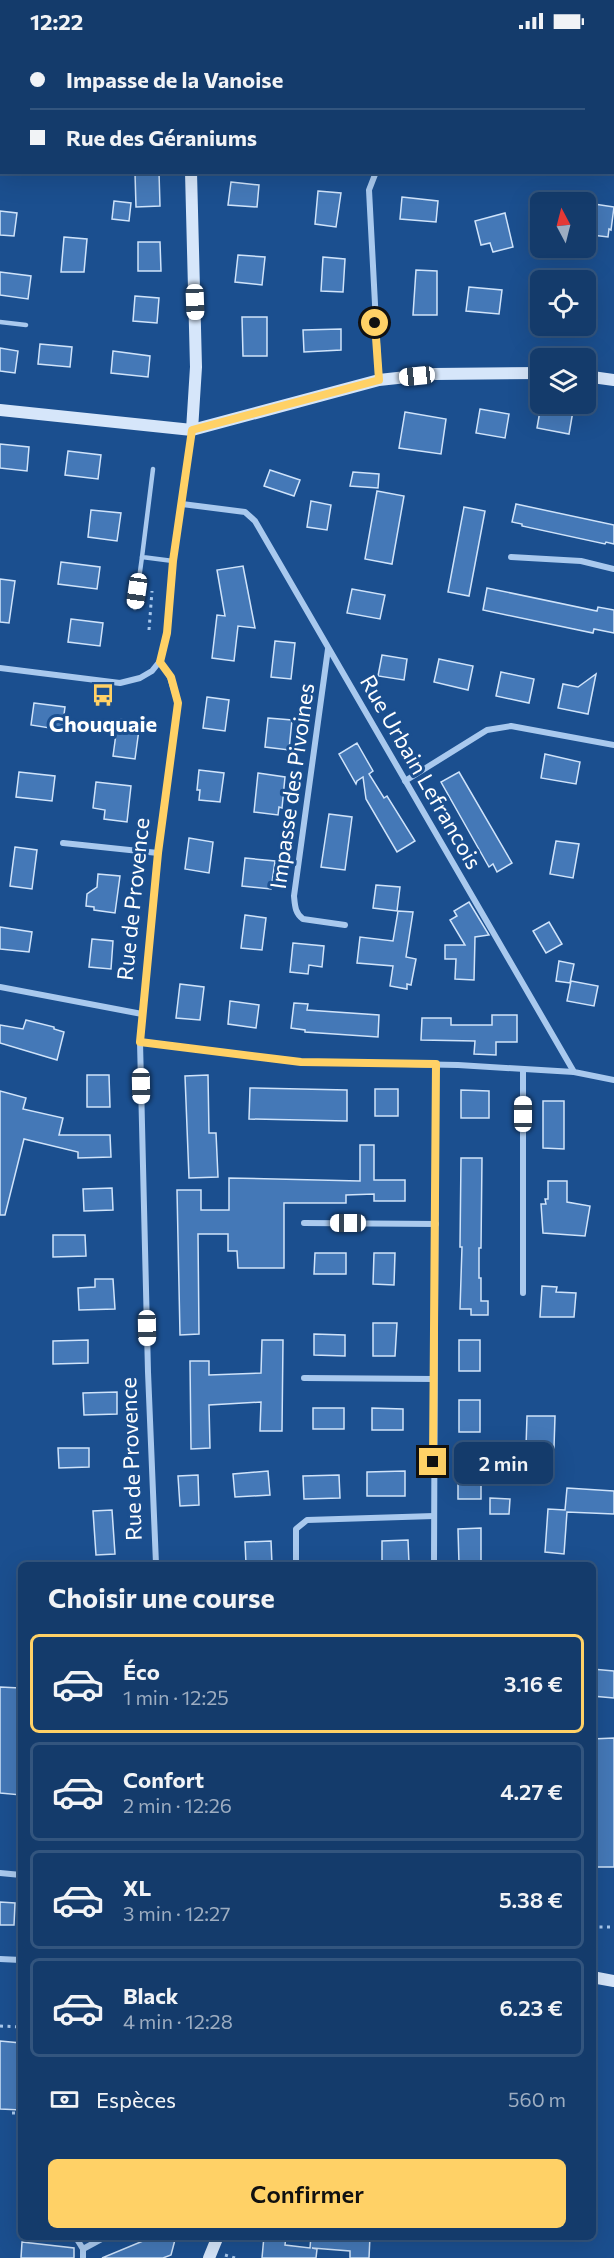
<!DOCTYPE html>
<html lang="fr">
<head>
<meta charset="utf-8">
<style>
  body { margin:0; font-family:Commissioner,sans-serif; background:#214673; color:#f1f3f6; height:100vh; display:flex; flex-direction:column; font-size:22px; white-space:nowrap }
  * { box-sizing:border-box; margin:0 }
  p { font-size:20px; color:#9dadc1 }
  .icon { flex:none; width:33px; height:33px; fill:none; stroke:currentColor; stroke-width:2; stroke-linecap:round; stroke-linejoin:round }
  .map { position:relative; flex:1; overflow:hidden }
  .details { position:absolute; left:18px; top:1520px; width:578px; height:678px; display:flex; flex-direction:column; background:#143b6b; border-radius:9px; box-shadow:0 6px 24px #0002,0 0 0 2px #33557e }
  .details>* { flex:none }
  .hud { position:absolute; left:0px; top:0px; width:615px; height:132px; box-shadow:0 6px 24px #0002,0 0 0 2px #33557e; display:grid; align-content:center; height:132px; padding:0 30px; background:#143b6b }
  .needle { width:39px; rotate:353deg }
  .tools { position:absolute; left:530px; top:150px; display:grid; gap:12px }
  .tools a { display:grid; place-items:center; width:66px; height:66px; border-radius:9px; background:#143b6b; box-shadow:0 6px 24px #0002,0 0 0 2px #33557e; font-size:30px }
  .end { position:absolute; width:27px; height:27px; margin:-14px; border:8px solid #ffd166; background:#111; box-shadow:0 0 0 3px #111 }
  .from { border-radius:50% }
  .bubble { position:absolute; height:42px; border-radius:9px; background:#143b6b; box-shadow:0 6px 24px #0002,0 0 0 2px #33557e; font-size:20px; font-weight:600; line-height:42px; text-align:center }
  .car { position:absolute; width:18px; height:36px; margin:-18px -9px; border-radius:8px; box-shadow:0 0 4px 2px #0007; background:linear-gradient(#fff 24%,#345 0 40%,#fff 0 76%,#345 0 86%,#fff 0) }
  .hud b { display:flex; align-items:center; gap:21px; height:57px; font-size:22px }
  .hud b+b { border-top:2px solid #33557e }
  .hud i { width:15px; height:15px; background:#f1f3f6 }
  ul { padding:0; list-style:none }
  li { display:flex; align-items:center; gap:18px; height:99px; margin:0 12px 9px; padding:0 18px; border:3px solid #33557e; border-radius:9px }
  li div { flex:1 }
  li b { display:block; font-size:22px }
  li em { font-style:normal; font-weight:600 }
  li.selected { border-color:#ffd166 }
  li>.icon { width:54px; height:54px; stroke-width:1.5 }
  h2 { padding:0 30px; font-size:27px; line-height:72px }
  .pay { display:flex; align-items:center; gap:15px; height:66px; padding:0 30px; font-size:22px }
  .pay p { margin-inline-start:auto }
  .primary-button { display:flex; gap:12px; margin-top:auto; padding:12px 30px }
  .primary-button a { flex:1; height:69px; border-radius:9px; background:#ffd166; color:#111; font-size:24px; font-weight:600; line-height:69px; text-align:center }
  .status { display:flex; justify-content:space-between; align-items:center; height:42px; padding:0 30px; background:#143b6b; direction:ltr }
  .status svg { height:16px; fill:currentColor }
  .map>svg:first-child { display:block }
</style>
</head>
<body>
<div class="status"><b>12:22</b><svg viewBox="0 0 49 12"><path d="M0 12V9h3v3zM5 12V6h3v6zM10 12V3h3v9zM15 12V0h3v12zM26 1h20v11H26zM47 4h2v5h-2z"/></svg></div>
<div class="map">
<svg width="614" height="2216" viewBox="0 0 614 2216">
  <rect width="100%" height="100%" fill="#1b4f8f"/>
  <polygon fill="#2e69ad" points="248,0 614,0 614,32 614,2"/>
  <g fill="#4478b7" stroke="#cfe3fa" stroke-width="1.5">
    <polygon points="147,130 159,130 160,164 136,165 135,131"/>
    <polygon points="231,140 259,143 257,165 228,163"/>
    <polygon points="318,149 341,151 336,185 315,182"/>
    <polygon points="402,155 438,159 436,180 400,177"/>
    <polygon points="114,159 131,161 129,179 112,177"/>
    <polygon points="594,162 614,165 611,188 609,187 608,195 592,193 593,185 591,184"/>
    <polygon points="0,169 17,171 14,194 0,193"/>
    <polygon points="505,171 513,205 493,210 490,201 481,203 475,179"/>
    <polygon points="64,195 87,197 84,230 61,230"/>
    <polygon points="138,200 160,200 161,229 138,229"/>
    <polygon points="238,213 265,215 262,243 235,240"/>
    <polygon points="323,215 345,217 343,250 321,249"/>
    <polygon points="416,228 437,229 437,273 413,273"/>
    <polygon points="0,230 31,234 28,257 0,253"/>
    <polygon points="469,245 502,248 499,272 466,269"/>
    <polygon points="135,254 159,256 157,281 133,279"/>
    <polygon points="242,275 267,275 267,314 243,314"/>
    <polygon points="341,287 341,308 304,310 303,288"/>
    <polygon points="40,302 72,305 70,325 38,322"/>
    <polygon points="0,306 18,309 15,331 0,329"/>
    <polygon points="113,309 150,314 148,335 111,331"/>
    <polygon points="541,363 573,369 569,392 537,386"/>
    <polygon points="480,367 509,372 505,396 476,391"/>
    <polygon points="405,370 446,377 441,412 399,406"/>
    <polygon points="0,402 29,405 27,429 0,426"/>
    <polygon points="68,409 101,413 98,437 65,433"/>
    <polygon points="270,428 300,438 294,454 264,444"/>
    <polygon points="353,430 379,432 378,446 350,444"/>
    <polygon points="377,449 404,454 392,522 365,517"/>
    <polygon points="311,459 331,463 327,488 307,485"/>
    <polygon points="516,462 614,483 614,502 606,500 605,502 522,484 522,482 512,480"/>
    <polygon points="464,465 485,469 469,554 448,550"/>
    <polygon points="91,468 121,471 117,499 88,495"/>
    <polygon points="61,520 100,525 97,547 58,542"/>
    <polygon points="243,524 255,586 238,584 234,619 212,616 217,573 225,574 217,528"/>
    <polygon points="0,537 15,539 9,581 0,580"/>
    <polygon points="487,546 597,569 598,565 614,568 614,591 594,587 593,591 483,568"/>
    <polygon points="352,547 385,553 380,577 347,571"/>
    <polygon points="71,577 103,581 100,604 68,600"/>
    <polygon points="275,599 295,601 291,637 271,635"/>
    <polygon points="382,613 407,617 404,638 378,634"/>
    <polygon points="439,617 473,624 468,648 434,640"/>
    <polygon points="501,630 534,637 529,661 496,654"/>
    <polygon points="596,632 588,672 558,666 563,642 578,645"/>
    <polygon points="207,655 229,658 225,689 203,686"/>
    <polygon points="34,661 65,665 62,688 31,683"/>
    <polygon points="268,676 292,678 289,708 265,705"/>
    <polygon points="118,677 140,680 135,717 113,714"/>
    <polygon points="357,701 373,729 369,732 384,756 387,754 415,799 397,810 366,757 363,735 357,739 356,742 339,712"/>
    <polygon points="545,712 580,720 576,742 541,736"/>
    <polygon points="199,728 224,731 220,760 199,758 200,748 197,748"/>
    <polygon points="19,730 55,734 52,759 16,755"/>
    <polygon points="459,730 512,821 497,830 493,822 489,825 441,740"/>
    <polygon points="258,731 285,735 282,766 279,765 278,773 254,770"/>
    <polygon points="96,740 131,744 127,780 104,777 105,768 93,766"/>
    <polygon points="329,772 352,775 345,828 321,825"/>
    <polygon points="189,796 213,800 209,831 185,827"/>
    <polygon points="556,799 579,802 573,836 550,832"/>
    <polygon points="15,805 37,808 32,847 10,844"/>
    <polygon points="245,816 275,819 271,847 242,844"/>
    <polygon points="98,832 120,834 115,871 94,868 94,865 86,864 87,852 97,845"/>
    <polygon points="376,843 400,845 397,869 373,866"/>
    <polygon points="469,860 489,893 475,895 474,938 455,937 456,917 445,917 445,903 465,903 450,878 457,874 454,869"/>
    <polygon points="398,869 413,870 406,915 416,917 411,943 407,942 407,947 390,944 393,924 357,921 360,895 393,899"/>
    <polygon points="245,873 266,876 262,908 241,906"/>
    <polygon points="549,880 562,902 546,911 533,889"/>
    <polygon points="0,885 32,890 29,910 0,907"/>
    <polygon points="92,897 113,899 111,927 89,925"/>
    <polygon points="293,901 324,904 322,925 309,923 308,932 290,930"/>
    <polygon points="559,919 574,922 570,941 556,939"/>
    <polygon points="571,939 598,944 594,964 567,959"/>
    <polygon points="180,942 204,945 200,978 176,976"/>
    <polygon points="230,959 259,963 256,986 228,982"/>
    <polygon points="294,961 308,962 307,968 379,973 378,995 305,990 305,988 291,986"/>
    <polygon points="492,973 517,973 517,1000 496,1000 496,1013 474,1012 475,999 421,998 422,976 451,976 451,983 492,983"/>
    <polygon points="26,978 54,985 54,987 64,990 57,1018 0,1001 0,983 23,987"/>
    <polygon points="87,1033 109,1033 110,1065 87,1065"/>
    <polygon points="208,1033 209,1091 216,1091 218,1135 189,1136 185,1034"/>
    <polygon points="250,1046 347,1048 347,1079 249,1077"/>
    <rect x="375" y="1047" width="23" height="27"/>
    <polygon points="461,1048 489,1049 489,1076 461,1076"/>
    <polygon points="0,1049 26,1056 23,1067 63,1076 59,1093 110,1093 111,1115 78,1116 78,1110 24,1097 5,1173 0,1173"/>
    <polygon points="543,1059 564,1059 564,1107 543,1106"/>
    <polygon points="360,1103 374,1103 374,1138 405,1138 405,1159 374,1159 374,1152 346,1153 346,1161 284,1161 284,1226 238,1226 237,1209 228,1209 228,1192 198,1192 199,1292 180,1293 177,1148 201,1148 201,1168 229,1168 229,1136 360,1139"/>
    <polygon points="461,1116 482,1116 481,1206 479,1206 479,1236 481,1236 481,1259 488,1259 488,1273 471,1273 471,1267 460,1267 462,1205 460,1205"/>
    <polygon points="548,1139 567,1139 567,1160 590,1164 585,1194 543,1191 541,1162 546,1162 545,1157 548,1157"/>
    <polygon points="112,1146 113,1168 84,1169 83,1147"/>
    <polygon points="53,1193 85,1193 86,1214 53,1215"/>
    <polygon points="315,1211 346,1211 346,1232 314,1232"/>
    <polygon points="374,1211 395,1211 394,1243 373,1242"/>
    <polygon points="95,1237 113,1237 115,1267 79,1268 78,1246 95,1245"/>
    <polygon points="542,1244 557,1245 556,1250 576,1251 574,1275 540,1275"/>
    <polygon points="373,1281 397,1281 395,1314 373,1314"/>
    <polygon points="314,1292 345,1293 345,1314 314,1313"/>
    <polygon points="88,1298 88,1321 53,1322 53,1299"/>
    <polygon points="262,1298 283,1298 282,1389 260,1389 261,1360 209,1363 210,1406 191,1407 190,1319 209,1319 209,1333 261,1331"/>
    <rect x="459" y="1298" width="21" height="31"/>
    <polygon points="117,1350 117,1372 84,1373 83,1351"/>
    <rect x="459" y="1358" width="21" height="32"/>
    <rect x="313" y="1366" width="31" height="21"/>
    <polygon points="372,1366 403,1367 403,1388 372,1388"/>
    <polygon points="527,1374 555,1374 554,1406 526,1405"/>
    <polygon points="58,1406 89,1406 89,1425 59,1426"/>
    <rect x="458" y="1421" width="23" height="36"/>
    <polygon points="268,1429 270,1453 235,1455 233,1432"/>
    <polygon points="405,1429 405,1454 367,1454 367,1430"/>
    <polygon points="198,1433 199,1463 180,1464 178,1434"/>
    <polygon points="339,1433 340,1456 304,1457 303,1434"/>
    <polygon points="567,1446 614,1449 614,1472 567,1470 564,1512 545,1510 548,1467 565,1468"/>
    <polygon points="490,1456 510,1457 509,1472 490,1472"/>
    <polygon points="112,1468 115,1512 96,1513 93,1469"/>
    <polygon points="481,1486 481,1522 459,1522 458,1487"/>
    <polygon points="408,1498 409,1522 382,1522 382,1499"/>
    <polygon points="271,1499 272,1522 246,1522 245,1500"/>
    <polygon points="592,1627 614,1629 614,1656 592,1654"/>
    <polygon points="0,1645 20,1646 21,1649 21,1753 0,1751"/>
    <polygon points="614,1696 614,1825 592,1825 592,1697"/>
    <polygon points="0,1860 15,1861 14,1883 0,1883"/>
    <polygon points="0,1999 21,2001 21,2068 0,2067"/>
    <polygon points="155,2194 176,2194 171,2213 163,2216 102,2216"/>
    <polygon points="264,2194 286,2194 285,2203 310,2206 311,2194 370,2194 369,2216 350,2216 350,2209 312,2206 317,2207 316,2216 262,2216"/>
    <polygon points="22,2200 74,2206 74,2216 21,2216"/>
  </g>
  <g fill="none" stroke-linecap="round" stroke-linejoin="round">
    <g stroke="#a9c9ee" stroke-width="3" stroke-dasharray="3 4.5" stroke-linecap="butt">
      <polyline points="149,588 152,549"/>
      <polyline points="592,1885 614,1885"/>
      <polyline points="0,1984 21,1985"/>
      <polyline points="12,2071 19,2071 21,2076"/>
      <polyline points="225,2213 235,2216"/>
    </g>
    <g stroke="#a9c9ee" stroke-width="4.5">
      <polyline points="0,280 26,283"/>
      <polyline points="153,427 142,515 173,519"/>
      <polyline points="135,566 142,515"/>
    </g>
    <g stroke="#a9c9ee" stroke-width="6">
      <polyline points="0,76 2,76"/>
      <polyline points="376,130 369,148 379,338"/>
      <polyline points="182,462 245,470 255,479 574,1030 614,1038"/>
      <polyline points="511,515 581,519 614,527"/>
      <path d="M328 607 294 854C295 864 295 871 303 877L345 883"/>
      <polyline points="0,626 120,641 140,636 152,629 160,619 167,591 173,519 192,388"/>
      <polyline points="405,739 487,688 511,684 614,703"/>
      <polyline points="63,801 158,811"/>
      <polyline points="0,945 142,972"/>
      <polyline points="140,1000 301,1020 458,1023 574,1030"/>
      <polyline points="523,1027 523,1251"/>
      <polyline points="304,1181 436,1182"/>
      <polyline points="304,1336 434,1337"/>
      <polyline points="156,1522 148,1330 140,1000 158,811 178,661 170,635 160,619"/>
      <polyline points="296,1522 296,1487 307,1478 434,1474"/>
      <polyline points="434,1522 436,1022"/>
      <polyline points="0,1831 21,1833"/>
      <polyline points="0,1917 21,1918"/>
      <polyline points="75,2194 83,2207 83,2216"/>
      <polyline points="83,2207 107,2194"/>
    </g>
    <g stroke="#d6e6fa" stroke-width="12">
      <polyline points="184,0 185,2"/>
      <polyline points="191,130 196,325 192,388"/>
      <polyline points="585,334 614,338"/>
      <polyline points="0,368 192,388 379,338 434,332 540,331"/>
      <polyline points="592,1935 614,1939"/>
      <polyline points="209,2216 218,2194"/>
    </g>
  </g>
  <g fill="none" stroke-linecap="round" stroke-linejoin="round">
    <polyline stroke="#ffd166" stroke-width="8" points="375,281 379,338 192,388 173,519 167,591 160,620 171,635 178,661 158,811 140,1000 301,1020 436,1022 433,1420"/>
  </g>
  <defs>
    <g id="bus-bare" transform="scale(1.8)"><path d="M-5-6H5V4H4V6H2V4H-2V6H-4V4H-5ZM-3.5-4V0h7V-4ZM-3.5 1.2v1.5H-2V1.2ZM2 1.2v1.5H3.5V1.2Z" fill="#ffd166" stroke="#1b4f8f" stroke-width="2.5" paint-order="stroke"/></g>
  </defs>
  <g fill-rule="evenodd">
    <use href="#bus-bare" x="103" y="653"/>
  </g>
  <g text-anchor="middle" stroke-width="6" stroke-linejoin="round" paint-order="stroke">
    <g font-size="22" font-weight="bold" fill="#fff" stroke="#1b4f8f">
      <text x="103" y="690">Chouquaie</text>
    </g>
    <g font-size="22" fill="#fff" stroke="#1b4f8f">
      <text transform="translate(421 730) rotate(60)" y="8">Rue Urbain Lefrancois</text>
      <text transform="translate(292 744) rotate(-82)" y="8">Impasse des Pivoines</text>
      <text transform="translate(133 857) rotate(-84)" y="8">Rue de Provence</text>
      <text transform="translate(131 1417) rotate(-92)" y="8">Rue de Provence</text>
    </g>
  </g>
</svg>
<div class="tools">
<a><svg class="needle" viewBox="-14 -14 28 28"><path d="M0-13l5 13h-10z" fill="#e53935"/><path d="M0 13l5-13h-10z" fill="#9dadc1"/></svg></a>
<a><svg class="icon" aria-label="locate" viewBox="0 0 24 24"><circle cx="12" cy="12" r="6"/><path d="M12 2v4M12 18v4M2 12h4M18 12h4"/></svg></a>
<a><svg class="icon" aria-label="layers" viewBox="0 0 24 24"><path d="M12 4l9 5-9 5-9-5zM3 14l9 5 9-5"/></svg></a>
</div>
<i class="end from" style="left:375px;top:281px"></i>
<i class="end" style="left:433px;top:1420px"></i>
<div class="bubble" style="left:454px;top:1400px;width:99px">2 min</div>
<i class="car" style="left:195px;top:260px;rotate:178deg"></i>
<i class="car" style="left:417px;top:334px;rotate:264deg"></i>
<i class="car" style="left:137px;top:549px;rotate:188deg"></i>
<i class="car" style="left:141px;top:1044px;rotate:179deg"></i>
<i class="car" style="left:523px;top:1072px;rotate:0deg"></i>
<i class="car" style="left:348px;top:1181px;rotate:270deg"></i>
<i class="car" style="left:147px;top:1286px;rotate:179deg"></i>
<div class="hud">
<b><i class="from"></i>Impasse de la Vanoise</b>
<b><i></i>Rue des Géraniums</b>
</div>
<section class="details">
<h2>Choisir une course</h2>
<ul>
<li class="selected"><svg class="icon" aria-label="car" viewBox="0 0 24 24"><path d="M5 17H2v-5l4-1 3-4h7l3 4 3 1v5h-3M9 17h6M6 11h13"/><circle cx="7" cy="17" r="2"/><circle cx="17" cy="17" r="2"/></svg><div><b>Éco</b><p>1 min · 12:25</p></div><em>3.16 €</em></li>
<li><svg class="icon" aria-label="car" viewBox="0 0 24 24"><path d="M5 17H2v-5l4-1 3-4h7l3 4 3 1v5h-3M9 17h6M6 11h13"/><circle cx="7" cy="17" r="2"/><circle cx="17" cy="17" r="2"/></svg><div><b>Confort</b><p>2 min · 12:26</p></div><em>4.27 €</em></li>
<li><svg class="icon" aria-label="car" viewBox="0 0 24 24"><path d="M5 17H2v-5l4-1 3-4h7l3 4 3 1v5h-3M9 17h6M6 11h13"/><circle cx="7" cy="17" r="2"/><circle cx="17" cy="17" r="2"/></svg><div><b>XL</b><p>3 min · 12:27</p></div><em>5.38 €</em></li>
<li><svg class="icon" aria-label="car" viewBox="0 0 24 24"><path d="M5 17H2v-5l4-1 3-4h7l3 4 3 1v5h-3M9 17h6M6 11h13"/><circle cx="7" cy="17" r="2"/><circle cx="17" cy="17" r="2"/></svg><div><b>Black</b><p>4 min · 12:28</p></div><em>6.23 €</em></li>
</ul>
<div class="pay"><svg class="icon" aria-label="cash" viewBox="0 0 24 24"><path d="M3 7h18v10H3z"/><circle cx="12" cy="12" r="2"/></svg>Espèces<p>560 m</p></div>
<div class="primary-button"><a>Confirmer</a></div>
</section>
</div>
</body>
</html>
